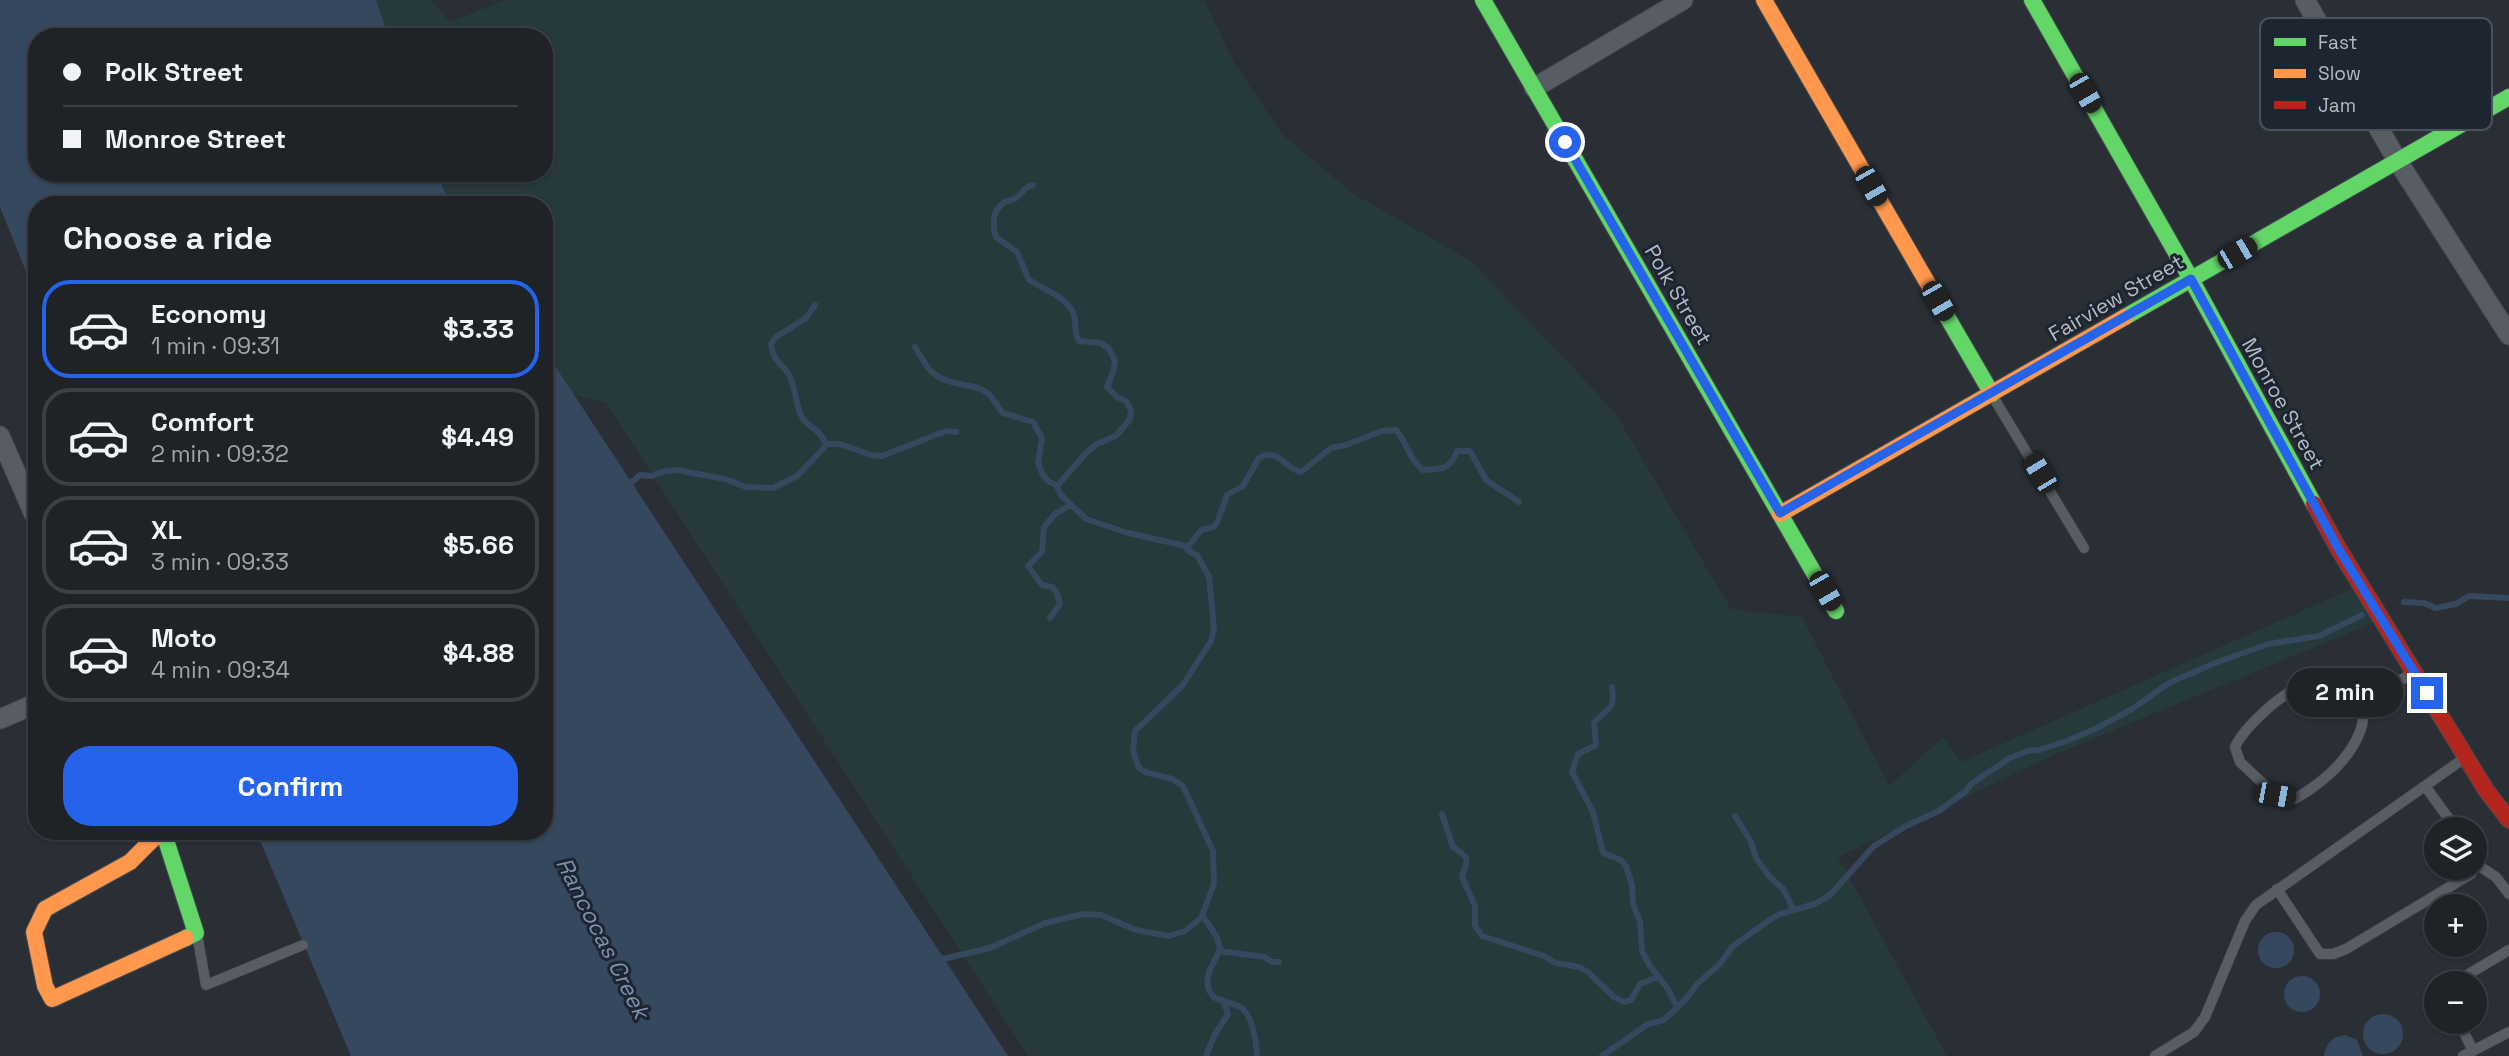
<!DOCTYPE html>
<html lang="en">
<head>
<meta charset="utf-8">
<style>
  body { margin:0; font-family:"Space Grotesk",sans-serif; background:#2c2f34; color:#f1f3f6; height:100vh; display:flex; flex-direction:column; font-size:26px; white-space:nowrap }
  * { box-sizing:border-box; margin:0 }
  p { font-size:23px; color:#a1a4a8 }
  .icon { flex:none; width:38px; height:38px; fill:none; stroke:currentColor; stroke-width:2; stroke-linecap:round; stroke-linejoin:round }
  .map { position:relative; flex:1; overflow:hidden }
  .details { position:absolute; left:28px; top:196px; width:525px; height:644px; display:flex; flex-direction:column; background:#1f2328; border-radius:28px; box-shadow:0 2px 5px #0004,0 0 0 2px #3c4045 }
  .details>* { flex:none }
  .banner { position:absolute; left:28px; top:28px; width:525px; height:154px; border-radius:28px; box-shadow:0 2px 5px #0004,0 0 0 2px #3c4045; display:grid; align-content:center; height:154px; padding:0 35px; background:#1f2328 }
  .controls { position:absolute; left:2424px; top:817px; display:grid; gap:14px }
  .controls a { display:grid; place-items:center; width:63px; height:63px; border-radius:50%; background:#1f2328; box-shadow:0 2px 5px #0004,0 0 0 2px #3c4045; font-size:35px }
  .end { position:absolute; width:32px; height:32px; margin:-16px; border:9px solid #2563eb; background:#fff; box-shadow:0 0 0 4px #fff }
  .from { border-radius:50% }
  .bubble { position:absolute; height:49px; border-radius:24px; background:#1f2328; box-shadow:0 2px 5px #0004,0 0 0 2px #3c4045; font-size:23px; font-weight:600; line-height:49px; text-align:center }
  .car { position:absolute; width:21px; height:42px; margin:-21px -10px; border-radius:9px; box-shadow:0 0 5px 2px #0007; background:linear-gradient(#222 24%,#8ab4d8 0 40%,#222 0 76%,#8ab4d8 0 86%,#222 0) }
  .banner b { display:flex; align-items:center; gap:24px; height:66px; font-size:26px }
  .banner b+b { border-top:2px solid #3c4045 }
  .banner i { width:18px; height:18px; background:#f1f3f6 }
  ul { padding:0; list-style:none }
  li { display:flex; align-items:center; gap:21px; height:98px; margin:0 14px 10px; padding:0 21px; border:4px solid #3c4045; border-radius:28px }
  li div { flex:1 }
  li b { display:block; font-size:26px }
  li em { font-style:normal; font-weight:600 }
  li.active { border-color:#2563eb }
  li>.icon { width:63px; height:63px; stroke-width:1.5 }
  h2 { padding:0 35px; font-size:32px; line-height:84px }
  .cta { display:flex; gap:14px; margin-top:auto; padding:14px 35px }
  .cta a { flex:1; height:80px; border-radius:28px; background:#2563eb; color:#fff; font-size:28px; font-weight:600; line-height:80px; text-align:center }
  .map>svg:first-child { display:block }
</style>
</head>
<body>
<div class="map">
<svg width="2509" height="1056" viewBox="0 0 2509 1056">
  <rect width="100%" height="100%" fill="#292f35"/>
  <polygon fill="#26393b" points="368,0 431,0 450,22 505,0 1204,0 1234,62 1282,134 1354,194 1471,261 1614,411 1731,609 1802,617 1889,786 1943,737 1961,762 2367,582 2388,617 2056,754 1838,857 1947,1056 1028,1056 606,403 560,391 544,369 544,205 447,205 435,173 544,173 544,37 382,37"/>
  <g fill="#35485e">
    <polygon points="0,0 376,0 389,37 37,37 37,173 437,173 450,205 37,205 37,299 0,207"/>
    <polygon points="544,349 1008,1056 351,1056 256,831 544,831"/>
    <circle cx="2276" cy="950" r="18"/>
    <circle cx="2302" cy="994" r="18"/>
    <circle cx="2383" cy="1034" r="20"/>
    <path d="M2345 1035 2357 1040 2363 1056H2324C2326 1043 2332 1037 2345 1035Z"/>
  </g>
  <g fill="none" stroke-linecap="round" stroke-linejoin="round">
    <g stroke="#35485e" stroke-width="6">
      <path d="M1033 185C1023 187 1023 193 1016 198 1012 201 1009 200 1005 202 992 209 992 225 996 237L1017 252 1029 280C1045 290 1072 299 1075 319 1076 328 1074 333 1079 341L1101 343 1109 349 1115 361 1113 372 1107 387 1117 397 1126 401 1131 410 1130 419 1117 435 1097 444 1086 453 1057 486"/>
      <path d="M815 305 806 318 776 337 771 344C773 363 783 363 790 377 796 389 795 403 801 415 807 429 818 425 826 444"/>
      <path d="M915 347C928 370 933 379 960 384 969 386 978 386 986 392 994 397 997 407 1003 413L1033 422 1042 438 1038 463 1043 475 1048 481 1056 485 1061 495 1086 519 1128 533 1186 546 1188 551 1197 555 1209 577 1214 628 1211 641 1183 685 1135 731 1133 751 1139 768 1145 772 1172 779 1183 786 1213 851 1214 884 1201 918 1185 931 1169 936 1136 930 1101 915 1084 914 1045 923 990 948 938 960"/>
      <polyline points="826,444 840,444 871,455 882,456 946,431 956,432"/>
      <polyline points="626,487 640,475 652,476 665,471 677,470 725,479 746,487 773,488 797,476 823,449 826,444"/>
      <path d="M1187 548 1201 530 1213 527 1217 523 1227 495 1243 486 1259 458C1279 447 1285 469 1301 472L1331 448 1346 445 1382 431 1396 430C1407 442 1409 460 1423 470 1442 469 1450 470 1457 451H1470L1486 480 1519 502"/>
      <polyline points="2404,602 2424,603 2436,608 2456,604 2469,596 2509,598"/>
      <polyline points="1050,618 1060,604 1057,593 1052,587 1042,585 1028,566 1042,552 1044,527 1056,513 1071,505"/>
      <path d="M1612 687C1616 711 1607 707 1594 723L1596 745 1578 754 1572 772 1593 812 1603 853 1621 860 1626 866 1632 885 1633 904 1640 922 1642 951 1650 966 1668 989 1677 1007"/>
      <path d="M1442 814 1453 847C1471 860 1468 856 1462 877L1475 906V926L1482 936 1544 956 1556 963 1579 967 1588 972 1614 997 1624 1002 1631 1000 1640 984 1658 977"/>
      <polyline points="1735,816 1751,842 1756,858 1769,876 1784,890 1793,909"/>
      <path d="M1202 915 1217 937 1220 949C1216 961 1205 972 1208 986 1211 1005 1232 999 1243 1009 1253 1019 1256 1042 1257 1056"/>
      <polyline points="1219,951 1265,957 1272,962 1279,962"/>
      <polyline points="1206,1056 1215,1034 1228,1014 1223,1001"/>
      <polyline points="1602,1056 1648,1024 1664,1020 1687,998 1698,983 1719,965 1733,946 1768,921 1780,914 1815,904 1830,895 1874,846 1906,826 1939,811 1966,791 1971,784 2010,758 2027,751 2039,750 2067,741 2097,728 2132,709 2169,683 2215,663 2268,644 2319,636 2362,615"/>
    </g>
    <g stroke="#454a4f" stroke-width="11">
      <g id="lane">
        <polyline points="1992,395 2084,548"/>
        <path d="M2364 701C2363 710 2364 721 2361 729 2350 760 2322 783 2295 799L2275 795 2240 762 2235 747C2244 728 2283 690 2305 686 2325 682 2346 695 2364 701L2379 695 2413 672"/>
        <polyline points="2425,786 2457,830"/>
        <polyline points="2476,864 2496,877 2509,894"/>
        <polyline points="2277,889 2320,954 2333,954 2346,949 2471,874 2474,868"/>
        <polyline points="197,934 206,985 303,945"/>
        <polyline points="2452,984 2509,950"/>
        <polyline points="2459,1022 2473,1051"/>
        <polyline points="2155,1056 2194,1032 2205,1017 2245,921 2256,905 2466,757"/>
        <polyline points="2463,1056 2509,1032"/>
      </g>
    </g>
    <g stroke="#454a4f" stroke-width="21">
      <g id="street">
        <polyline points="2305,0 2397,160 2509,335"/>
        <polyline points="1534,88 1683,0"/>
        <polyline points="0,436 37,521"/>
        <polyline points="0,719 37,703"/>
      </g>
    </g>
    <g stroke="#454a4f" stroke-width="18">
      <g id="fast">
        <polyline points="1483,0 1836,611"/>
        <polyline points="2032,0 2191,279 2314,504"/>
        <polyline points="1942,308 1992,394"/>
        <polyline points="2125,317 2509,97"/>
        <polyline points="163,831 196,933 186,938"/>
      </g>
    </g>
    <g stroke="#454a4f" stroke-width="18">
      <g id="slow">
        <polyline points="1764,0 1942,308"/>
        <polyline points="1780,514 2125,317"/>
        <polyline points="161,831 130,862 45,909 34,932 45,986 52,999 186,938"/>
      </g>
    </g>
    <g stroke="#454a4f" stroke-width="18">
      <polyline id="jam" points="2314,504 2338,548 2486,790 2509,820"/>
    </g>
    <use href="#lane" stroke="#585c63" stroke-width="10"/>
    <use href="#street" stroke="#585c63" stroke-width="19"/>
    <use href="#fast" stroke="#63d668" stroke-width="16"/>
    <use href="#slow" stroke="#ff974d" stroke-width="16"/>
    <use href="#jam" stroke="#b3261e" stroke-width="16"/>
  </g>
  <g fill="none" stroke-linecap="round" stroke-linejoin="round">
    <polyline stroke="#2563eb" stroke-width="9" points="1565,142 1780,513 2191,279 2338,548 2427,693"/>
  </g>
  <g text-anchor="middle" stroke-width="6" stroke-linejoin="round" paint-order="stroke">
    <g font-size="21" fill="#b2bbc7" stroke="#1c2530">
      <text transform="translate(1678 295) rotate(60)" y="7">Polk Street</text>
      <text transform="translate(2116 298) rotate(-30)" y="7">Fairview Street</text>
      <text transform="translate(2283 404) rotate(61)" y="7">Monroe Street</text>
    </g>
    <g font-size="23" font-style="italic" fill="#7a92af" stroke="#1c2530">
      <text transform="translate(603 938) rotate(63)" y="8">Rancocas Creek</text>
    </g>
  </g>
  <rect x="2260" y="18" width="232" height="112" rx="10" fill="#1c2530" stroke="#49525d" stroke-width="2"/>
  <rect x="2274" y="38" width="32" height="8" fill="#63d668"/>
  <rect x="2274" y="69" width="32" height="9" fill="#ff974d"/>
  <rect x="2274" y="101" width="32" height="8" fill="#b3261e"/>
  <g font-size="19" fill="#b2bbc7">
    <text x="2318" y="49">Fast</text>
    <text x="2318" y="80">Slow</text>
    <text x="2318" y="112">Jam</text>
  </g>
</svg>
<div class="controls">
<a><svg class="icon" aria-label="layers" viewBox="0 0 24 24"><path d="M12 4l9 5-9 5-9-5zM3 14l9 5 9-5"/></svg></a>
<a>+</a>
<a>−</a>
</div>
<i class="end from" style="left:1565px;top:142px"></i>
<i class="end" style="left:2427px;top:693px"></i>
<div class="bubble" style="left:2287px;top:668px;width:116px">2 min</div>
<i class="car" style="left:2085px;top:93px;rotate:150deg"></i>
<i class="car" style="left:1871px;top:186px;rotate:150deg"></i>
<i class="car" style="left:2237px;top:253px;rotate:60deg"></i>
<i class="car" style="left:1938px;top:301px;rotate:150deg"></i>
<i class="car" style="left:2040px;top:473px;rotate:329deg"></i>
<i class="car" style="left:1825px;top:591px;rotate:150deg"></i>
<i class="car" style="left:2275px;top:795px;rotate:101deg"></i>
<div class="banner">
<b><i class="from"></i>Polk Street</b>
<b><i></i>Monroe Street</b>
</div>
<section class="details">
<h2>Choose a ride</h2>
<ul>
<li class="active"><svg class="icon" aria-label="car" viewBox="0 0 24 24"><path d="M5 17H2v-5l4-1 3-4h7l3 4 3 1v5h-3M9 17h6M6 11h13"/><circle cx="7" cy="17" r="2"/><circle cx="17" cy="17" r="2"/></svg><div><b>Economy</b><p>1 min · 09:31</p></div><em>$3.33</em></li>
<li><svg class="icon" aria-label="car" viewBox="0 0 24 24"><path d="M5 17H2v-5l4-1 3-4h7l3 4 3 1v5h-3M9 17h6M6 11h13"/><circle cx="7" cy="17" r="2"/><circle cx="17" cy="17" r="2"/></svg><div><b>Comfort</b><p>2 min · 09:32</p></div><em>$4.49</em></li>
<li><svg class="icon" aria-label="car" viewBox="0 0 24 24"><path d="M5 17H2v-5l4-1 3-4h7l3 4 3 1v5h-3M9 17h6M6 11h13"/><circle cx="7" cy="17" r="2"/><circle cx="17" cy="17" r="2"/></svg><div><b>XL</b><p>3 min · 09:33</p></div><em>$5.66</em></li>
<li><svg class="icon" aria-label="car" viewBox="0 0 24 24"><path d="M5 17H2v-5l4-1 3-4h7l3 4 3 1v5h-3M9 17h6M6 11h13"/><circle cx="7" cy="17" r="2"/><circle cx="17" cy="17" r="2"/></svg><div><b>Moto</b><p>4 min · 09:34</p></div><em>$4.88</em></li>
</ul>
<div class="cta"><a>Confirm</a></div>
</section>
</div>
</body>
</html>
